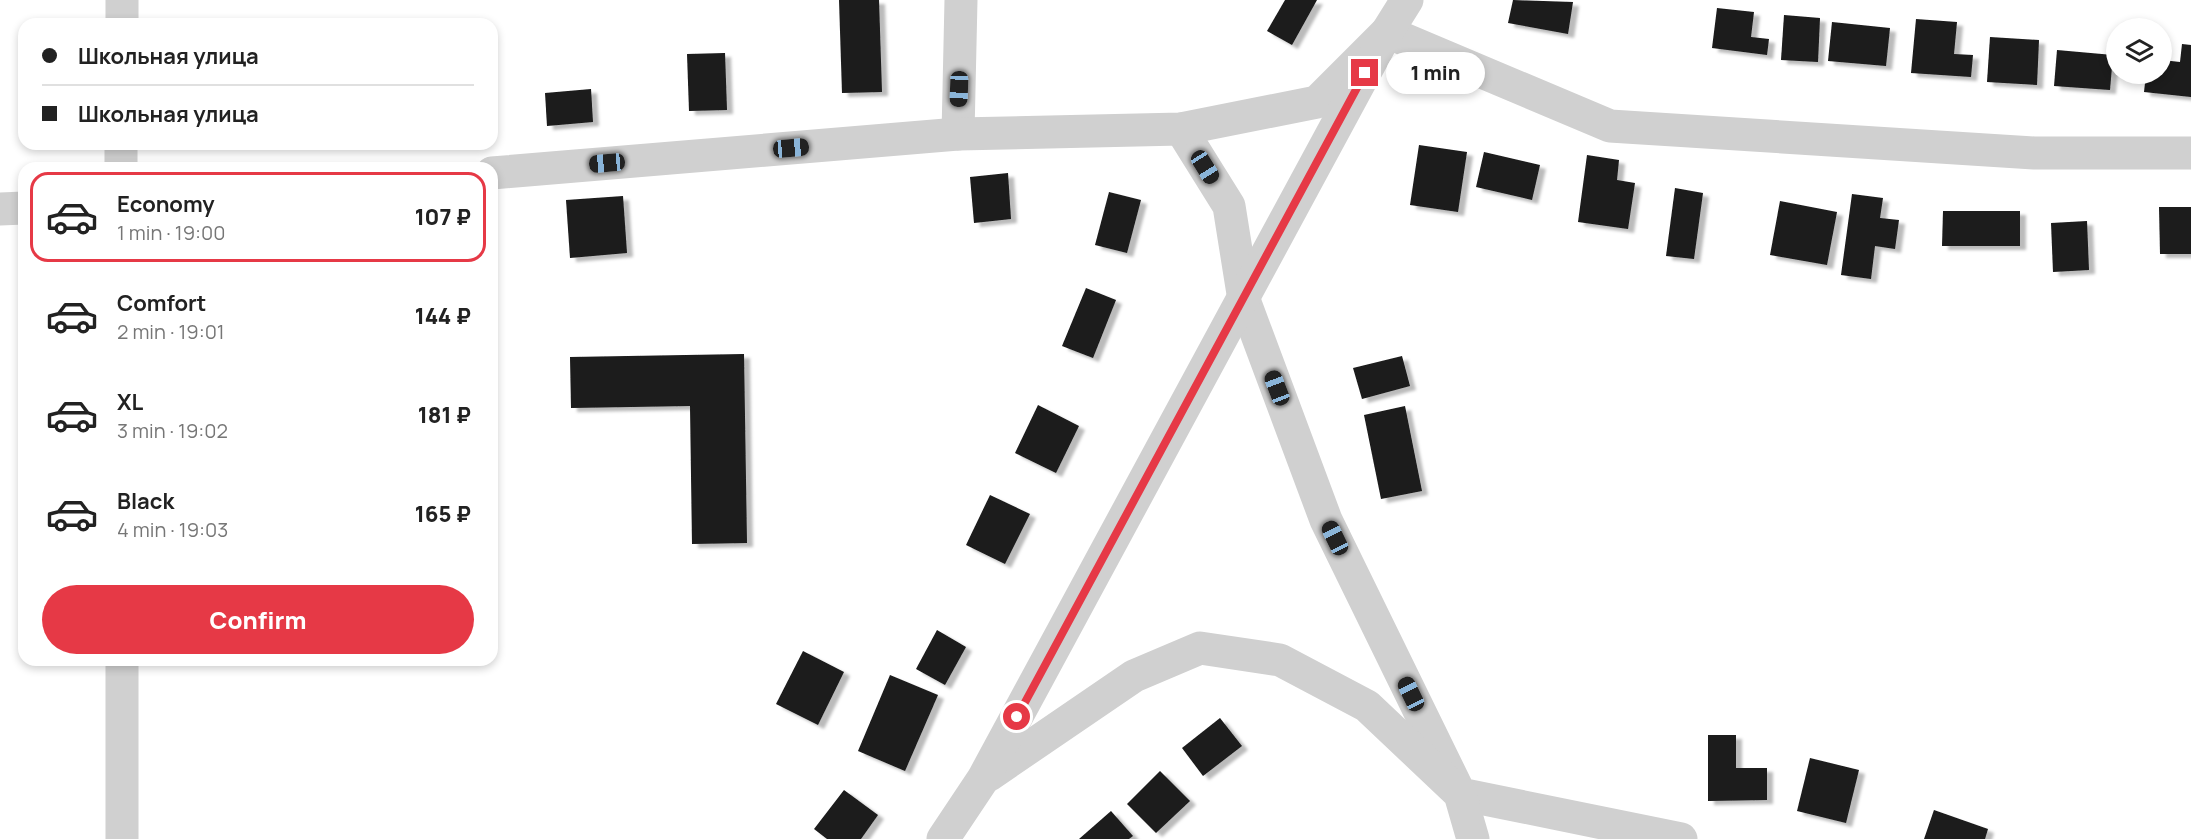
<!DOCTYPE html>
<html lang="en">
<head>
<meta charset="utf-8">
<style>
  body { margin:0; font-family:Manrope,sans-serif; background:#f6f6f6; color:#222; height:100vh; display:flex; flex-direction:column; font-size:22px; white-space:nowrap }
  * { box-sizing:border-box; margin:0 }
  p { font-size:20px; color:#767676 }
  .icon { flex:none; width:33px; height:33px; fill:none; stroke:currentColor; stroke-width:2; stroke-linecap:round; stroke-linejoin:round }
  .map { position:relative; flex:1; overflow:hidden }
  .panel { position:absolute; left:18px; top:162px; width:480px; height:504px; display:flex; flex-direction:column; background:#fff; border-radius:18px; box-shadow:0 3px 9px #0003 }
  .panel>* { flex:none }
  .top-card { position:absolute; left:18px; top:18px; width:480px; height:132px; border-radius:18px; box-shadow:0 3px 9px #0003; display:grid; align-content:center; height:132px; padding:0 24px; background:#fff }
  .tools { position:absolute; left:2106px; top:18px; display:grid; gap:12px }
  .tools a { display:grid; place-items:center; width:66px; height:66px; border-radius:50%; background:#fff; box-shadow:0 3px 9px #0003; font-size:30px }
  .end { position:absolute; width:27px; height:27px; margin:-14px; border:8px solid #e63946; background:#fff; box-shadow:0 0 0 3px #fff }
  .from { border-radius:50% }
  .bubble { position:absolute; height:42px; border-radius:21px; background:#fff; box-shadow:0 3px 9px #0003; font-size:20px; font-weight:800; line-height:42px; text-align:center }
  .car { position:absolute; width:18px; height:36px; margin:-18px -9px; border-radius:8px; box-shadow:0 0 4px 2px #0007; background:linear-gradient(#222 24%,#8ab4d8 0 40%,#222 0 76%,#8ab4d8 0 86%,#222 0) }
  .top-card b { display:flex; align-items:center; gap:21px; height:57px; font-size:22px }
  .top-card b+b { border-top:2px solid #e0e0e0 }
  .top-card i { width:15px; height:15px; background:#222 }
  ul { padding:10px 0 0; list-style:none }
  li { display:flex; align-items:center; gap:18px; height:90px; margin:0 12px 9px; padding:0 12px; border:3px solid transparent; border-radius:18px }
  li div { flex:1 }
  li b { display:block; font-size:22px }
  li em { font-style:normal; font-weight:800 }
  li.on { border-color:#e63946 }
  li>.icon { width:54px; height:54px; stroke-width:1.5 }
  .button { display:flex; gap:12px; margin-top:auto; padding:12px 24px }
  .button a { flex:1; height:69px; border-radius:36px; background:#e63946; color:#fff; font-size:24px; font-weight:800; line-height:69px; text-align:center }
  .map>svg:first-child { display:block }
</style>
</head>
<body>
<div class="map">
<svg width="2191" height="839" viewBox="0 0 2191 839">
  <defs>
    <filter id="shadow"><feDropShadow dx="6" dy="4" stdDeviation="1.5" flood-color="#0004"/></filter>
  </defs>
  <rect width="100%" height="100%" fill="#fff"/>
  <g fill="#1a1a1a" filter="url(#shadow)">
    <polygon points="839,0 879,0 882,92 842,93"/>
    <polygon points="1285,0 1317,0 1292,45 1267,31"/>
    <polygon points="1513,0 1573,2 1568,34 1508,23"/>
    <polygon points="1717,8 1754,12 1751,37 1769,39 1767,55 1712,48"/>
    <polygon points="1784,15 1820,18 1818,62 1781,60"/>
    <polygon points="1916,19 1957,22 1954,54 1973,55 1971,77 1911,73"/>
    <polygon points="1832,22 1890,28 1886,66 1828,61"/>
    <polygon points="1990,37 2039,40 2037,85 1987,82"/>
    <polygon points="2182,44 2191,45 2191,97 2144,92 2146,74 2162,74 2162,60 2180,62"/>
    <polygon points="2057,50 2113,55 2110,90 2054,86"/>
    <polygon points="725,53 727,110 689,111 687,54"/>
    <polygon points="591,89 593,122 547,126 545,93"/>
    <polygon points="1419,145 1467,152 1458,212 1410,205"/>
    <polygon points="1484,152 1540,165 1532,200 1476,187"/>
    <polygon points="1587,155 1619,160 1617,180 1635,183 1628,229 1578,222"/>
    <polygon points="1008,173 1011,219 974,223 970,177"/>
    <polygon points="1675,188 1703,193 1694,259 1666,256"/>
    <polygon points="1109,192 1141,200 1127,253 1095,245"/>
    <polygon points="1852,194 1883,198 1880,218 1899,220 1895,249 1875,246 1871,279 1841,275"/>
    <polygon points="623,196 627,253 570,258 566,200"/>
    <polygon points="1780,201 1837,212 1827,265 1770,255"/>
    <polygon points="2159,207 2191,207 2191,254 2160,254"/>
    <polygon points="1943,211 2020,211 2020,246 1942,246"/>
    <polygon points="2087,221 2089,270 2053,272 2051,223"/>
    <polygon points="1086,288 1116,300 1093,358 1062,346"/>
    <polygon points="744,354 747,543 692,544 690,406 571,408 570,357"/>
    <polygon points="1402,356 1410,386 1362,399 1353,368"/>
    <polygon points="1038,405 1079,426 1056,473 1015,453"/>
    <polygon points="1405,406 1422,491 1381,499 1364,415"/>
    <polygon points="990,495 1030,514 1005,564 966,545"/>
    <polygon points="937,630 966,647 945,685 916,669"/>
    <polygon points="803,651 844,672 818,725 776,704"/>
    <polygon points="890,675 938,695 905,771 858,751"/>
    <polygon points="1220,718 1242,746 1203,776 1182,748"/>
    <polygon points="1708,735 1736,735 1736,768 1767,768 1767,800 1708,801"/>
    <polygon points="1810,758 1859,770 1846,823 1797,811"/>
    <polygon points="1160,771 1190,801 1156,833 1127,804"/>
    <polygon points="844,790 878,815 861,839 827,839 814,829"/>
    <polygon points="1934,810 1988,829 1985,839 1924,839"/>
    <polygon points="1111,811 1133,836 1129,839 1079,839"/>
  </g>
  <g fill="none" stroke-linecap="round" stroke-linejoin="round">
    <g stroke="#d0d0d0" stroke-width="33">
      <polyline points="122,24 122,0"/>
      <polyline points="1181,129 1229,206 1244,300 1326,520 1460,794 1681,839"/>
      <polyline points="958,134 961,0"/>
      <polyline points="121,168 121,144"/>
      <polyline points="492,173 958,134 1181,129 1317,102 1387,32 1610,126 2034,153 2191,153"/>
      <polyline points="0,209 24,208"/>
      <polyline points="122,660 122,839"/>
      <polyline points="989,775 1134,676 1200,648 1280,660 1367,706 1460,794 1473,839"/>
      <polyline points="943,839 983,779 1387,32 1407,0"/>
    </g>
  </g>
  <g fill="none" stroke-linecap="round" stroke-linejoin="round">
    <polyline stroke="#e63946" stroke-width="8" points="1017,717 1365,73"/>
  </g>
</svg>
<div class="tools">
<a><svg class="icon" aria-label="layers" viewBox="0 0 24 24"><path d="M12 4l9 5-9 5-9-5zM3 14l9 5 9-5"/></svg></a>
</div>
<i class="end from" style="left:1017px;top:717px"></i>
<i class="end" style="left:1365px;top:73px"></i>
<div class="bubble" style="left:1386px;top:52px;width:99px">1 min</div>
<i class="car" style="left:959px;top:89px;rotate:182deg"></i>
<i class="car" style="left:791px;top:148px;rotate:85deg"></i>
<i class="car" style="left:607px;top:163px;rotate:265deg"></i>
<i class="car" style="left:1205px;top:167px;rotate:148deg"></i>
<i class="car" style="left:1277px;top:388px;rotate:339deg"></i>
<i class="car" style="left:1335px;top:538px;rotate:334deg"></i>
<i class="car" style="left:1411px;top:694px;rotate:334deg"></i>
<div class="top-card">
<b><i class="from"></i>Школьная улица</b>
<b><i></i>Школьная улица</b>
</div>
<section class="panel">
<ul>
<li class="on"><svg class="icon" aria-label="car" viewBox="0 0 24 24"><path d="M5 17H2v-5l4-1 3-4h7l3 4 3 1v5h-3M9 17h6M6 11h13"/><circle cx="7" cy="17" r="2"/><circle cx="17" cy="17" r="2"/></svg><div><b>Economy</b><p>1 min · 19:00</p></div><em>107 ₽</em></li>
<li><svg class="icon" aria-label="car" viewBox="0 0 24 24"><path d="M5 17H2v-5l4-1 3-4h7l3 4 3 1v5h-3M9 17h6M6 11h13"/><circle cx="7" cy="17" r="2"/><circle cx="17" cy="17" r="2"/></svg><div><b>Comfort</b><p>2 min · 19:01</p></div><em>144 ₽</em></li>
<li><svg class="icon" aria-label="car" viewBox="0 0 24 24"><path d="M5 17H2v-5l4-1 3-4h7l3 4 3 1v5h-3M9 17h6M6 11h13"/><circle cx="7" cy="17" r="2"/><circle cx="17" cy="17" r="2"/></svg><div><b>XL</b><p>3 min · 19:02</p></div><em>181 ₽</em></li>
<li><svg class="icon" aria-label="car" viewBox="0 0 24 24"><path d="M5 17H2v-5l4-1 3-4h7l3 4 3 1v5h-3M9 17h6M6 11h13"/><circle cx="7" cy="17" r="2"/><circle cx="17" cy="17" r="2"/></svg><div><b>Black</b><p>4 min · 19:03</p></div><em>165 ₽</em></li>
</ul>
<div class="button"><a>Confirm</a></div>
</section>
</div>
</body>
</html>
